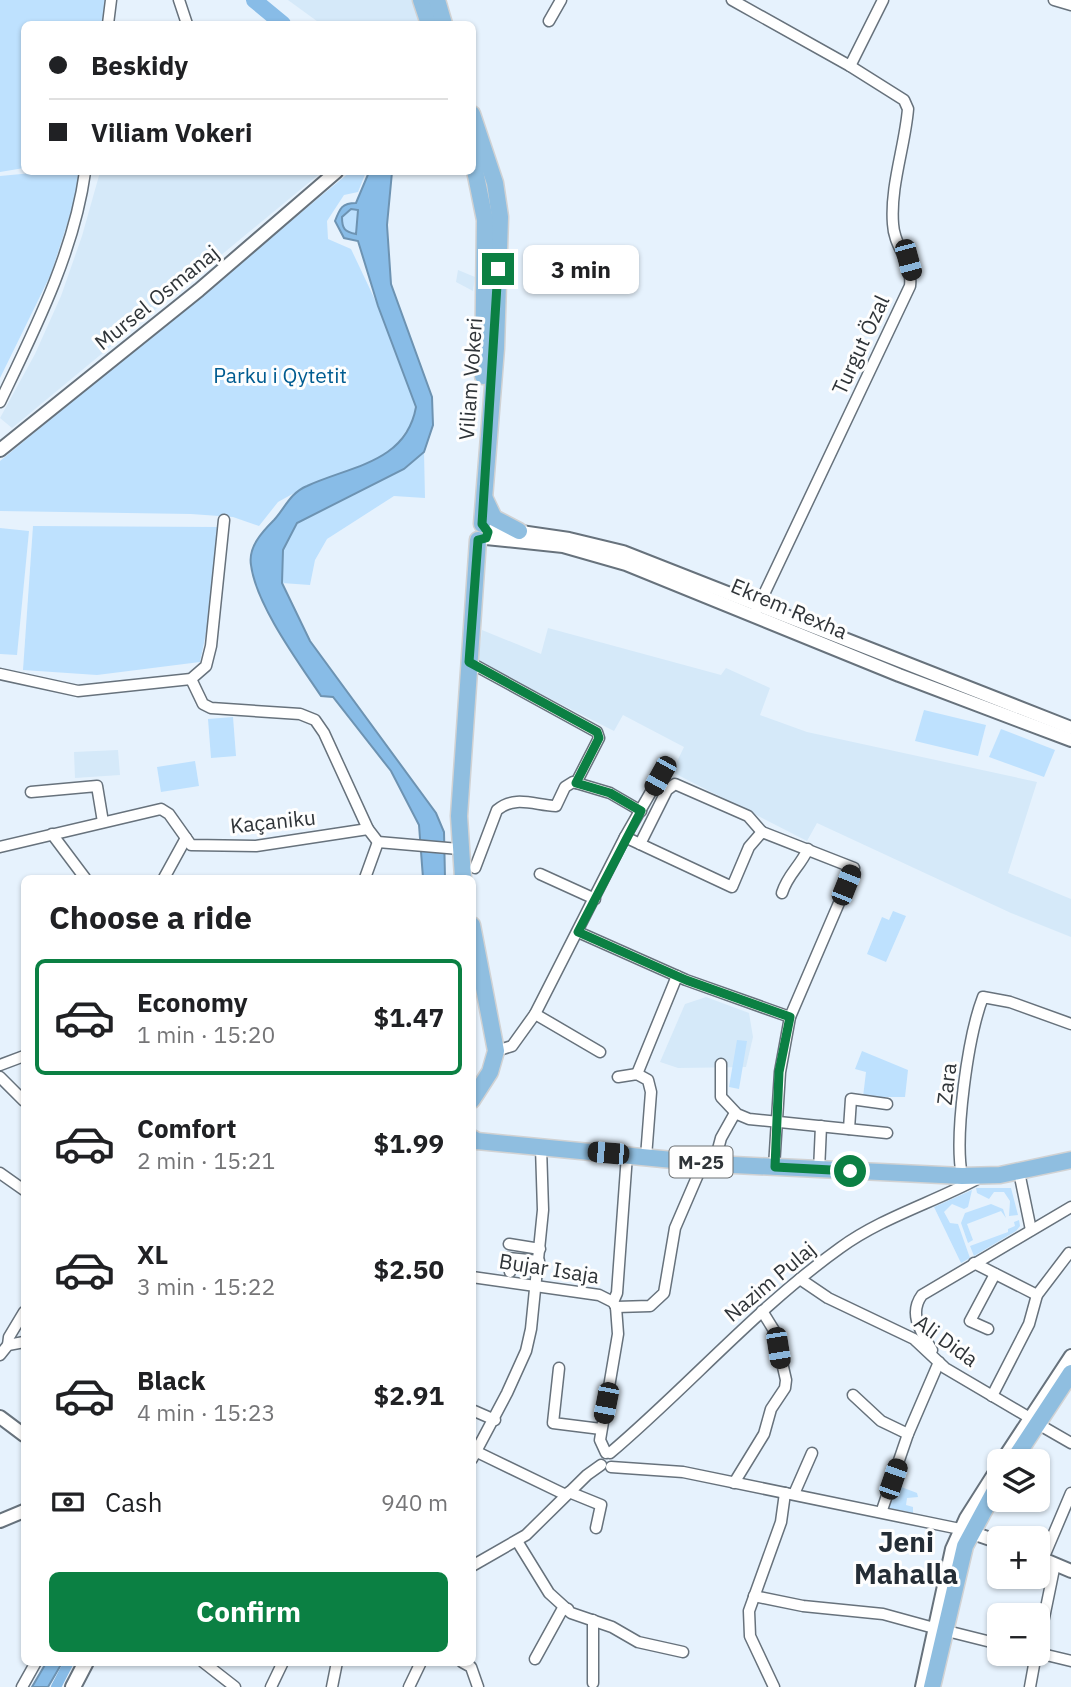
<!DOCTYPE html>
<html lang="en">
<head>
<meta charset="utf-8">
<style>
  body { margin:0; font-family:"IBM Plex Sans",sans-serif; background:#f2f2f2; color:#202124; height:100vh; display:flex; flex-direction:column; font-size:26px; white-space:nowrap }
  * { box-sizing:border-box; margin:0 }
  p { font-size:23px; color:#757577 }
  .icon { flex:none; width:38px; height:38px; fill:none; stroke:currentColor; stroke-width:2; stroke-linecap:round; stroke-linejoin:round }
  .map { position:relative; flex:1; overflow:hidden }
  .drawer { position:absolute; left:21px; top:875px; width:455px; height:791px; display:flex; flex-direction:column; background:#fff; border-radius:10px; box-shadow:0 2px 5px #0004 }
  .drawer>* { flex:none }
  .hud { position:absolute; left:21px; top:21px; width:455px; height:154px; border-radius:10px; box-shadow:0 2px 5px #0004; display:grid; align-content:center; height:154px; padding:0 28px; background:#fff }
  .fabs { position:absolute; left:987px; top:1449px; display:grid; gap:14px }
  .fabs a { display:grid; place-items:center; width:63px; height:63px; border-radius:10px; background:#fff; box-shadow:0 2px 5px #0004; font-size:35px }
  .end { position:absolute; width:32px; height:32px; margin:-16px; border:9px solid #0b8043; background:#fff; box-shadow:0 0 0 4px #fff }
  .from { border-radius:50% }
  .bubble { position:absolute; height:49px; border-radius:10px; background:#fff; box-shadow:0 2px 5px #0004; font-size:23px; font-weight:700; line-height:49px; text-align:center }
  .car { position:absolute; width:21px; height:42px; margin:-21px -10px; border-radius:9px; box-shadow:0 0 5px 2px #0007; background:linear-gradient(#222 24%,#8ab4d8 0 40%,#222 0 76%,#8ab4d8 0 86%,#222 0) }
  .hud b { display:flex; align-items:center; gap:24px; height:66px; font-size:26px }
  .hud b+b { border-top:2px solid #e0e0e0 }
  .hud i { width:18px; height:18px; background:#202124 }
  ul { padding:0; list-style:none }
  li { display:flex; align-items:center; gap:21px; height:116px; margin:0 14px 10px; padding:0 14px; border:4px solid transparent; border-radius:10px }
  li div { flex:1 }
  li b { display:block; font-size:26px }
  li em { font-style:normal; font-weight:700 }
  li.active { border-color:#0b8043 }
  li>.icon { width:63px; height:63px; stroke-width:1.5 }
  h2 { padding:0 28px; font-size:32px; line-height:84px }
  .pay { display:flex; align-items:center; gap:18px; height:77px; padding:0 28px; font-size:26px }
  .pay p { margin-inline-start:auto }
  .cta { display:flex; gap:14px; margin-top:auto; padding:14px 28px }
  .cta a { flex:1; height:80px; border-radius:10px; background:#0b8043; color:#fff; font-size:28px; font-weight:700; line-height:80px; text-align:center }
  .map>svg:first-child { display:block }
</style>
</head>
<body>
<div class="map">
<svg width="1071" height="1687" viewBox="0 0 1071 1687">
  <rect width="100%" height="100%" fill="#e6f2fd"/>
  <g fill="#d5e9f9">
    <polygon points="288,0 413,0 419,24 321,24"/>
    <polygon points="100,172 315,172 318,175 12,428 0,418 35,354 61,296 82,236"/>
    <polygon points="458,270 475,277 473,291 456,282"/>
    <polygon points="548,628 721,675 726,668 770,688 760,715 807,732 1037,782 1008,873 1071,899 1071,937 1011,913 817,823 807,841 672,772 684,747 623,715 614,731 478,662 482,630 541,654"/>
    <polygon points="118,750 120,775 75,778 74,752"/>
    <polygon points="706,997 749,1013 753,1037 746,1067 678,1068 660,1062 685,1004"/>
  </g>
  <g fill="#bee1fe">
    <polygon points="0,0 105,0 102,24 24,24 24,168 0,172"/>
    <polygon points="43,172 84,172 51,274 0,378 0,176"/>
    <polygon points="350,172 366,172 358,192 344,195 327,221 328,239 351,249 378,306 416,407 414,420 393,449 376,460 305,487 278,502 259,526 233,517 191,514 0,511 0,461"/>
    <path d="M351 209 358 210 356 235C344 232 342 229 342 217Z"/>
    <polygon points="424,452 425,498 394,496 327,539 315,560 310,585 282,583 283,550 297,523 404,469"/>
    <polygon points="33,526 218,527 209,619 200,662 97,675 23,670"/>
    <polygon points="0,528 29,531 17,655 0,654"/>
    <polygon points="924,710 986,725 978,756 915,741"/>
    <polygon points="233,717 236,756 211,758 208,719"/>
    <polygon points="1001,729 1055,750 1044,777 989,757"/>
    <polygon points="195,761 199,786 161,792 157,767"/>
    <polygon points="893,911 906,916 886,962 867,954 882,917 889,920"/>
    <polygon points="737,1040 747,1041 739,1089 729,1087"/>
    <polygon points="862,1051 908,1070 905,1097 863,1097 866,1072 855,1069"/>
    <polygon points="976,1188 1011,1188 1018,1215 1009,1216 1010,1201 1004,1192 994,1192 989,1199 977,1193"/>
    <polygon points="972,1190 968,1207 964,1209 952,1204 944,1212 950,1223 958,1224 970,1258 961,1263 934,1207"/>
    <polygon points="991,1204 1003,1209 1006,1218 1001,1211 967,1224 973,1240 968,1243 961,1223 965,1213"/>
    <polygon points="1019,1220 1020,1226 1016,1231 974,1256 970,1246 1008,1232 1008,1229 1015,1226 1014,1222"/>
    <polygon points="896,1485 917,1493 918,1497 907,1498 906,1505 913,1507 913,1513 889,1508"/>
  </g>
  <g fill="#88bce7" stroke="#6d93b2" stroke-width="2" fill-rule="evenodd">
    <path d="M369 172H392L387 225 391 284 432 397 433 425 424 452 404 469 297 523 283 550 282 583 310 641 436 813 444 832 445 878H423L419 825 391 771 333 697 321 696C299 663 256 605 251 565 248 547 262 532 274 520 285 508 290 493 307 486 350 466 406 463 416 407L378 306 358 241 344 238 335 221C340 208 342 203 356 203ZM351 209 358 210 356 234C344 232 342 228 342 217Z"/>
    <polygon points="46,1663 62,1663 48,1687 32,1687"/>
  </g>
  <g fill="none" stroke-linecap="round" stroke-linejoin="round">
    <polyline stroke="#88bce7" stroke-width="10" points="56,1687 69,1662"/>
    <polyline stroke="#88bce7" stroke-width="16" points="254,0 283,24"/>
    <g stroke="#67727c" stroke-width="13">
      <g id="minor">
        <polyline points="179,0 187,24"/>
        <path d="M732 0 850 66 904 100 908 109C905 146 890 186 893 224 894 248 913 261 910 286L756 611"/>
        <polyline points="1054,0 1071,5"/>
        <polyline points="549,21 561,0"/>
        <polyline points="108,24 111,0"/>
        <polyline points="850,66 883,0"/>
        <path d="M0 402C35 329 74 252 85 172"/>
        <polyline points="469,662 597,732 599,738 576,783"/>
        <polyline points="0,674 78,691 191,679 206,666 211,646 224,520"/>
        <polyline points="191,679 203,704 211,708 300,714 315,720 324,733 368,829 378,842 459,849"/>
        <polyline points="31,792 97,786 103,822"/>
        <polyline points="52,834 85,878"/>
        <polyline points="625,837 732,887 749,847 762,832 854,868 790,1017 780,1072 774,1167"/>
        <polyline points="640,844 667,790 675,784 748,816 762,832"/>
        <polyline points="0,847 161,809 169,814 191,845 256,846 368,829"/>
        <path d="M475 868 497 810C515 795 534 805 556 806L565 787 573 782 610 793 641 811"/>
        <polyline points="540,874 595,899"/>
        <polyline points="164,878 186,838"/>
        <polyline points="365,878 378,842"/>
        <path d="M782 893C788 874 799 868 808 849"/>
        <polyline points="578,932 686,980 790,1017"/>
        <polyline points="535,1014 600,1052"/>
        <polyline points="496,1051 512,1046 535,1014 625,837 660,776"/>
        <polyline points="721,1064 721,1097 737,1114 749,1119 887,1133"/>
        <polyline points="0,1065 24,1056"/>
        <polyline points="637,1074 677,976"/>
        <polyline points="0,1077 24,1101"/>
        <polyline points="618,1077 637,1074 648,1080 651,1092 646,1157"/>
        <polyline points="849,1129 851,1099 887,1104"/>
        <polyline points="714,1164 721,1138 735,1113"/>
        <polyline points="819,1171 821,1126"/>
        <polyline points="1019,1172 1031,1230"/>
        <polyline points="0,1173 24,1190"/>
        <path d="M962 1176C954 1136 968 1036 983 997L1010 1002 1071 1024"/>
        <polyline points="509,1244 540,1249"/>
        <polyline points="974,1263 1037,1295"/>
        <polyline points="510,1272 508,1258 539,1261"/>
        <polyline points="472,1277 599,1295 613,1302 616,1307"/>
        <polyline points="800,1279 828,1298 914,1339 945,1368 1030,1418"/>
        <polyline points="613,1302 617,1293 627,1155"/>
        <polyline points="616,1307 650,1306 664,1293 675,1228 703,1163"/>
        <polyline points="988,1329 970,1321 995,1274"/>
        <polyline points="8,1345 9,1337 24,1312"/>
        <path d="M932 1350C921 1332 908 1314 922 1295L1071 1207"/>
        <polyline points="0,1355 8,1345 24,1342"/>
        <polyline points="559,1368 553,1423 601,1429"/>
        <polyline points="853,1395 881,1421 908,1434"/>
        <polyline points="992,1396 1029,1324 1037,1295 1069,1253"/>
        <polyline points="472,1410 495,1420"/>
        <polyline points="1038,1424 1071,1443"/>
        <polyline points="477,1452 566,1495"/>
        <polyline points="606,1453 600,1440 618,1334 616,1307"/>
        <path d="M610 1453C688 1387 756 1308 840 1248 881 1218 932 1203 977 1179"/>
        <polyline points="472,1459 507,1393 526,1351 531,1329 543,1210 541,1147"/>
        <polyline points="611,1467 683,1472 960,1529"/>
        <polyline points="734,1483 764,1434 771,1409 785,1388 786,1380 775,1332 762,1311"/>
        <polyline points="569,1492 601,1505 596,1528"/>
        <polyline points="794,1494 812,1453"/>
        <polyline points="882,1510 908,1434 939,1362"/>
        <polyline points="517,1541 549,1593 571,1613 612,1627 638,1642 683,1652"/>
        <polyline points="1043,1559 1071,1493"/>
        <polyline points="472,1566 526,1535 587,1475 601,1465"/>
        <polyline points="754,1596 803,1606 883,1614 934,1628"/>
        <polyline points="593,1620 593,1683"/>
        <polyline points="943,1630 999,1644"/>
        <polyline points="1038,1647 1055,1564"/>
        <polyline points="1038,1653 1071,1661"/>
        <polyline points="535,1659 562,1610 568,1609"/>
        <polyline points="203,1662 235,1687"/>
        <polyline points="462,1662 471,1667 478,1687"/>
        <polyline points="22,1687 36,1662"/>
        <polyline points="271,1687 283,1662"/>
        <polyline points="332,1687 337,1662"/>
        <polyline points="409,1687 421,1662"/>
        <polyline points="774,1687 750,1636 749,1611 781,1522 785,1493"/>
        <polyline points="1030,1687 1036,1654"/>
      </g>
    </g>
    <g stroke="#67727c" stroke-width="16">
      <g id="tertiary">
        <polyline points="0,450 199,290 336,172"/>
        <polyline points="487,527 569,539 623,552 1071,728"/>
        <polyline points="486,538 563,546 626,564 899,675 1071,740"/>
        <polyline points="0,1417 24,1435"/>
        <polyline points="1002,1461 1071,1356"/>
        <polyline points="0,1521 24,1511"/>
        <polyline points="967,1531 999,1542"/>
        <polyline points="1038,1557 1071,1571"/>
        <polyline points="922,1687 952,1549 966,1518 999,1466"/>
      </g>
    </g>
    <g stroke="#67727c" stroke-width="18">
      <polyline id="secondary" points="73,1687 86,1662"/>
    </g>
    <g stroke="#d1d2d3" stroke-width="19">
      <g id="primary">
        <polyline points="421,0 429,24"/>
        <polyline points="437,0 444,24"/>
        <polyline points="472,114 495,183 500,217 496,348 482,524"/>
        <polyline points="472,156 485,220 483,376"/>
        <polyline points="485,499 494,518 519,531"/>
        <polyline points="463,878 459,816 478,540"/>
        <polyline points="472,925 496,1051 490,1072 472,1100"/>
        <polyline points="472,1138 477,1141 714,1164 962,1176 1000,1175 1071,1160"/>
        <polyline points="1013,1461 1071,1373"/>
        <polyline points="932,1687 965,1546 999,1483"/>
      </g>
    </g>
    <use href="#minor" stroke="#fff" stroke-width="10"/>
    <use href="#tertiary" stroke="#fff" stroke-width="12"/>
    <use href="#secondary" stroke="#fff" stroke-width="14"/>
    <use href="#primary" stroke="#8fbee0" stroke-width="16"/>
  </g>
  <g fill="none" stroke-linecap="round" stroke-linejoin="round">
    <polyline stroke="#0b8043" stroke-width="9" points="498,269 482,524 488,532 486,538 478,540 469,662 597,732 599,738 576,783 610,793 641,811 578,932 686,980 790,1017 779,1072 775,1167 850,1171"/>
  </g>
  <g text-anchor="middle" stroke-width="6" stroke-linejoin="round" paint-order="stroke">
    <rect fill="#fefefe" stroke="#6d7173" stroke-width="2" x="669.5" y="1146.5" width="63" height="31" rx="5"/>
    <g font-size="19" font-weight="bold" fill="#2f3438">
      <text x="701" y="1169">M-25</text>
    </g>
    <g font-size="21" fill="#2f3438" stroke="#fefefe">
      <text transform="translate(157 298) rotate(-39)" y="7">Mursel Osmanaj</text>
      <text transform="translate(861 345) rotate(-65)" y="7">Turgut Özal</text>
      <text transform="translate(471 379) rotate(-86)" y="7">Viliam Vokeri</text>
      <text transform="translate(789 609) rotate(23)" y="7">Ekrem Rexha</text>
      <text transform="translate(273 822) rotate(-6)" y="7">Kaçaniku</text>
      <text transform="translate(947 1084) rotate(-83)" y="7">Zara</text>
      <text transform="translate(549 1269) rotate(9)" y="7">Bujar Isaja</text>
      <text transform="translate(770 1282) rotate(-40)" y="7">Nazim Pulaj</text>
      <text transform="translate(946 1341) rotate(36)" y="7">Ali Dida</text>
    </g>
    <g font-size="21" fill="#005c91" stroke="#fefefe">
      <text x="280" y="383">Parku i Qytetit</text>
    </g>
    <g font-size="28" font-weight="bold" fill="#242d36" stroke="#fefefe">
      <text x="906" y="1552">Jeni<tspan x="906" dy="32">Mahalla</tspan></text>
    </g>
  </g>
</svg>
<div class="fabs">
<a><svg class="icon" aria-label="layers" viewBox="0 0 24 24"><path d="M12 4l9 5-9 5-9-5zM3 14l9 5 9-5"/></svg></a>
<a>+</a>
<a>−</a>
</div>
<i class="end from" style="left:850px;top:1171px"></i>
<i class="end" style="left:498px;top:269px"></i>
<div class="bubble" style="left:523px;top:245px;width:116px">3 min</div>
<i class="car" style="left:908px;top:260px;rotate:165deg"></i>
<i class="car" style="left:660px;top:776px;rotate:209deg"></i>
<i class="car" style="left:846px;top:885px;rotate:22deg"></i>
<i class="car" style="left:608px;top:1153px;rotate:275deg"></i>
<i class="car" style="left:778px;top:1348px;rotate:171deg"></i>
<i class="car" style="left:606px;top:1403px;rotate:191deg"></i>
<i class="car" style="left:893px;top:1479px;rotate:19deg"></i>
<div class="hud">
<b><i class="from"></i>Beskidy</b>
<b><i></i>Viliam Vokeri</b>
</div>
<section class="drawer">
<h2>Choose a ride</h2>
<ul>
<li class="active"><svg class="icon" aria-label="car" viewBox="0 0 24 24"><path d="M5 17H2v-5l4-1 3-4h7l3 4 3 1v5h-3M9 17h6M6 11h13"/><circle cx="7" cy="17" r="2"/><circle cx="17" cy="17" r="2"/></svg><div><b>Economy</b><p>1 min · 15:20</p></div><em>$1.47</em></li>
<li><svg class="icon" aria-label="car" viewBox="0 0 24 24"><path d="M5 17H2v-5l4-1 3-4h7l3 4 3 1v5h-3M9 17h6M6 11h13"/><circle cx="7" cy="17" r="2"/><circle cx="17" cy="17" r="2"/></svg><div><b>Comfort</b><p>2 min · 15:21</p></div><em>$1.99</em></li>
<li><svg class="icon" aria-label="car" viewBox="0 0 24 24"><path d="M5 17H2v-5l4-1 3-4h7l3 4 3 1v5h-3M9 17h6M6 11h13"/><circle cx="7" cy="17" r="2"/><circle cx="17" cy="17" r="2"/></svg><div><b>XL</b><p>3 min · 15:22</p></div><em>$2.50</em></li>
<li><svg class="icon" aria-label="car" viewBox="0 0 24 24"><path d="M5 17H2v-5l4-1 3-4h7l3 4 3 1v5h-3M9 17h6M6 11h13"/><circle cx="7" cy="17" r="2"/><circle cx="17" cy="17" r="2"/></svg><div><b>Black</b><p>4 min · 15:23</p></div><em>$2.91</em></li>
</ul>
<div class="pay"><svg class="icon" aria-label="cash" viewBox="0 0 24 24"><path d="M3 7h18v10H3z"/><circle cx="12" cy="12" r="2"/></svg>Cash<p>940 m</p></div>
<div class="cta"><a>Confirm</a></div>
</section>
</div>
</body>
</html>
